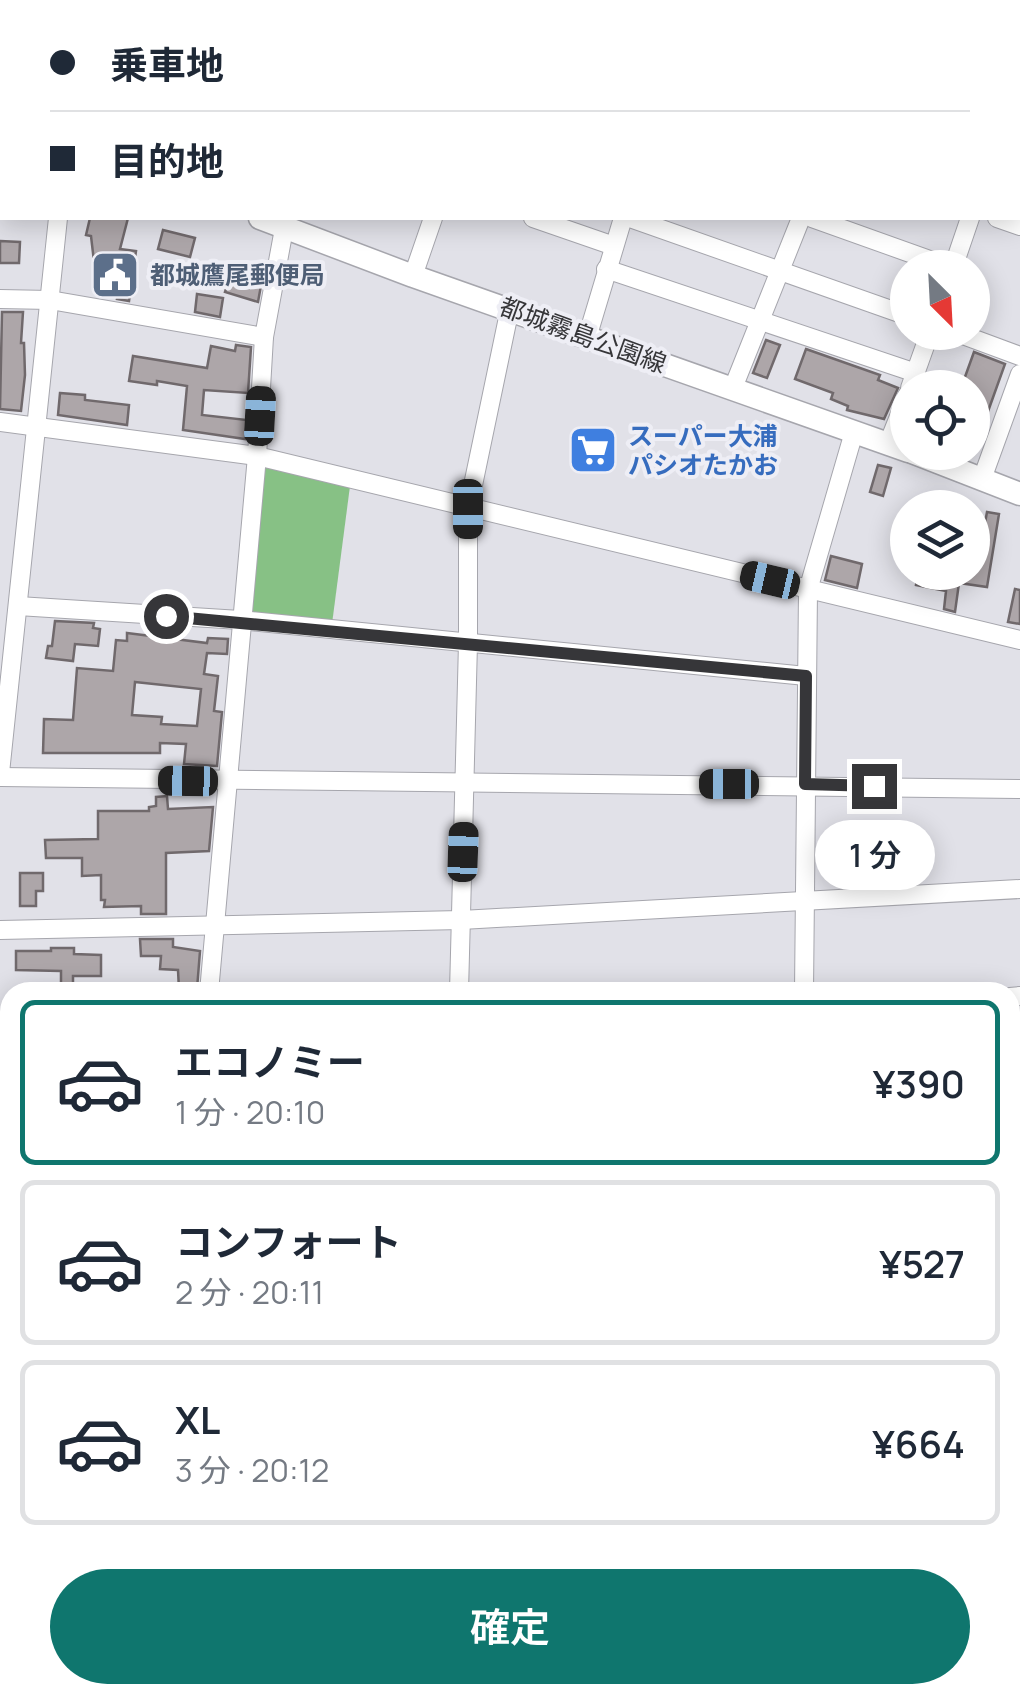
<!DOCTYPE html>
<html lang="ja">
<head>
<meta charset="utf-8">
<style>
  body { margin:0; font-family:Manrope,"Noto Sans JP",sans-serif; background:#f6f6f7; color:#1f2937; height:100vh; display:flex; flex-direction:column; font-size:38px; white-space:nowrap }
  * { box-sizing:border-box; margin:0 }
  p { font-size:32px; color:#747a83 }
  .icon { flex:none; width:55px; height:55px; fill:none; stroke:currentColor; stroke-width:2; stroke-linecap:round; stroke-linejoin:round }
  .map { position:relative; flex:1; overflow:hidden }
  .details { position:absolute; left:0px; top:982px; width:1020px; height:722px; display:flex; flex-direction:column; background:#fff; border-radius:30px 30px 0 0; box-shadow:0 5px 25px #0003 }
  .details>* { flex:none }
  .banner { position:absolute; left:0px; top:0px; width:1020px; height:220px; box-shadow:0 5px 25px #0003; display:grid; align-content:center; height:220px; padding:0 50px; background:#fff }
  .needle { width:65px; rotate:156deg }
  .buttons { position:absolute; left:890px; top:250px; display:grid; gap:20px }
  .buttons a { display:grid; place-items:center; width:100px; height:100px; border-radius:50%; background:#fff; box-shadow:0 5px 25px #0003; font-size:50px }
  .end { position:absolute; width:45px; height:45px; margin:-22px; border:12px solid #363639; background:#fff; box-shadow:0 0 0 5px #fff }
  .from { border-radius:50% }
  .bubble { position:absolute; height:70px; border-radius:35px; background:#fff; box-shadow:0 5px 25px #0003; font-size:32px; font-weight:600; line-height:70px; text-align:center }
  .car { position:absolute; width:30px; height:60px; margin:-30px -15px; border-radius:12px; box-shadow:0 0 8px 2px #0007; background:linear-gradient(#222 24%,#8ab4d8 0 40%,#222 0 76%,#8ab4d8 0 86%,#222 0) }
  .banner b { display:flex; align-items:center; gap:35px; height:95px; font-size:38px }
  .banner b+b { border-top:2px solid #e0e1e3 }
  .banner i { width:25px; height:25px; background:#1f2937 }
  ul { padding:18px 0 0; list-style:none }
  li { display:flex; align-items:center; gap:30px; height:165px; margin:0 20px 15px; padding:0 30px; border:5px solid #e0e1e3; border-radius:15px }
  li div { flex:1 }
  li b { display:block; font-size:38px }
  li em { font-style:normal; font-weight:600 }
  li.selected { border-color:#0f766e }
  li>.icon { width:90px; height:90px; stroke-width:1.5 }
  .cta { display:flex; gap:20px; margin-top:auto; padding:20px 50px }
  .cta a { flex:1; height:115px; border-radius:60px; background:#0f766e; color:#fff; font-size:40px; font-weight:600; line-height:115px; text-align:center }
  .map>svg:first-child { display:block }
</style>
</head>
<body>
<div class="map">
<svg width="1020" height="1703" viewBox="0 0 1020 1703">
  <rect width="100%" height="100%" fill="#e1e1e8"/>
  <polygon fill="#87c185" points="263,463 350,486 332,624 248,612"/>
  <g fill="#ada6a9" stroke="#70696c" stroke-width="2.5" fill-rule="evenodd">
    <polygon points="90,218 128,218 120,249 136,251 129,301 117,299 118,293 106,285 95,270 91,236 86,235"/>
    <polygon points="163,230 195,238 190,257 158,249"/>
    <polygon points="0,241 20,242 19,263 0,263"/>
    <polygon points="232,271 262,280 258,302 225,292"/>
    <polygon points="197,294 223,298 220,317 195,312"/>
    <polygon points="2,312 23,312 21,343 24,343 25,375 21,411 0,409"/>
    <polygon points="766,340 780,345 767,378 753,373"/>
    <polygon points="236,345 251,347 248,393 204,390 202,415 247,420 245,439 183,430 187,386 157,381 157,385 129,381 133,356 207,368 211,346 235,351"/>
    <polygon points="806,349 880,375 878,380 898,388 884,419 847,410 848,406 831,399 833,393 795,379"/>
    <polygon points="974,352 1005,364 986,417 987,424 983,428 977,426 972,419 972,388 961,388"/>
    <polygon points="60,393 85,395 85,400 129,405 127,425 58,415"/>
    <polygon points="878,465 891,468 883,496 870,492"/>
    <polygon points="987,512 999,514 987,587 959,583 955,612 944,609 946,591 916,585 918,572 976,572"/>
    <polygon points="831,556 862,564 857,588 825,580"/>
    <polygon points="1015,589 1020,590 1020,624 1008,622"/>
    <polygon points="55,621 94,623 93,628 100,629 98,646 75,644 73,661 46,658 48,646 52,646"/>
    <path d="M127 633 207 643 208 638 228 639 227 654 207 653 204 674 218 676 214 711 222 712 217 766 184 764 186 744 160 743V753H43L44 719 73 720 77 668 113 671 116 640 127 641ZM135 682 201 689 197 726 161 724 162 717 132 715Z"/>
    <polygon points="167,796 168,809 213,807 209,851 166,853 166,914 141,914 141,906 104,907 105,900 101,900 101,875 82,876 82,858 46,858 45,840 98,839 98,811 149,811 149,807 156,806 156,797"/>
    <polygon points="20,873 43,873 43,891 36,891 36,906 20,906"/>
    <polygon points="140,939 173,939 173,947 200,951 197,989 179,990 178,970 160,969 161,956 141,956"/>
    <polygon points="51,948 74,948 74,954 101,955 101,976 73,976 73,987 61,987 61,971 16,970 16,951 51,951"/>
  </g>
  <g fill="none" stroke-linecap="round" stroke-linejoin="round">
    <g stroke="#a6a6ad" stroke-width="20">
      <g id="minor">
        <polyline points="404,0 412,2"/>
        <polyline points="342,2 343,0"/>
        <polyline points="508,2 509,0"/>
        <polyline points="696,2 697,0"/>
        <polyline points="878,2 879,0"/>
        <polyline points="1018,86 1020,80"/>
        <polyline points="533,218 614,246"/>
        <polyline points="630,218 908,316"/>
        <polyline points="812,218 952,268"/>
        <polyline points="997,218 1020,226"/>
        <polyline points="953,268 970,218"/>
        <polyline points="606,269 916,373"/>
        <polyline points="413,276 433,218"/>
        <polyline points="0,299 50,300 264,337"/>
        <polyline points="955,332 1020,356"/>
        <polyline points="587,338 623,218"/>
        <polyline points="733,388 801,218"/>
        <polyline points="910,388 930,332"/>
        <polyline points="0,422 257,456 1020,640"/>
        <polyline points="888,444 908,394"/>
        <polyline points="982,479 1020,374"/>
        <polyline points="18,606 240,620 806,676"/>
        <polyline points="0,773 58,218"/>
        <polyline points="0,777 1020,789"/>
        <polyline points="0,930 461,920 1020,889"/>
        <polyline points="209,992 257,456 264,337 286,218"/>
        <polyline points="459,992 468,643 468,509 510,308"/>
        <polyline points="804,992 808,590 854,432"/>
        <polyline points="1010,997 1020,996"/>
        <polyline points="0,1126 10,1124"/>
        <polyline points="1010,1218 1020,1218"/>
        <polyline points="0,1349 10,1349"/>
        <polyline points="1010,1476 1020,1474"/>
        <polyline points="0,1569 10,1569"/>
        <polyline points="1010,1666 1020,1664"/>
        <polyline points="329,1695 331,1703"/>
        <polyline points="558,1695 559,1703"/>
        <polyline points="758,1695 759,1703"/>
        <polyline points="930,1695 933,1703"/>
        <polyline points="574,1703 623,1695"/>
      </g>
    </g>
    <g stroke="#a6a6ad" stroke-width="25">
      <g id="major">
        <polyline points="79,2 79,0"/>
        <polyline points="0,138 2,138"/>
        <polyline points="260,218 413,276 908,451"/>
        <polyline points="912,452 1020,494"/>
      </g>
    </g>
    <use href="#minor" stroke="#fff" stroke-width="18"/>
    <use href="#major" stroke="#fff" stroke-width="22"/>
  </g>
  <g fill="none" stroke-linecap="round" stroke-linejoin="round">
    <polyline stroke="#363639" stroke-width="12" points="166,616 806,676 805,784 874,786"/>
  </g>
  <defs>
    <g id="civic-square" transform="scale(2.5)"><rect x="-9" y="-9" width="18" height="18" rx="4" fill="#5c6f8a" stroke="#eeeef5"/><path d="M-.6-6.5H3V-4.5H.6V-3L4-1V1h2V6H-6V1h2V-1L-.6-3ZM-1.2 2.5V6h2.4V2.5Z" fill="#fff"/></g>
    <g id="supermarket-square" transform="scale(2.5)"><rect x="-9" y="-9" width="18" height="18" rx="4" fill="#3f7fe0" stroke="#eeeef5"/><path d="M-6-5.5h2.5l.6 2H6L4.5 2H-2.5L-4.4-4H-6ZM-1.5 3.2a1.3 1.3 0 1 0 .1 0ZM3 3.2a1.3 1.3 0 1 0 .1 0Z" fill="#fff"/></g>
  </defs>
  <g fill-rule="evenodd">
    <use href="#civic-square" x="115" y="275"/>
    <use href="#supermarket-square" x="593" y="450"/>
  </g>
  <g text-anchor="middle" stroke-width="8" stroke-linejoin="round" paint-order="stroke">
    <g font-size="25" font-weight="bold" fill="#4e5e75" stroke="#eeeef5" text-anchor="start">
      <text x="150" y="284">都城鷹尾郵便局</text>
    </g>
    <g font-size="25" fill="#363639" stroke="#eeeef5">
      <text transform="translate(583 335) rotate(20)" y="9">都城霧島公園線</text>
    </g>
    <g font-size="25" font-weight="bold" fill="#366cbe" stroke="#eeeef5" text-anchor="start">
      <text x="628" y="445">スーパー大浦<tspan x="628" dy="29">パシオたかお</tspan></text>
    </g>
  </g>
</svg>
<div class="buttons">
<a><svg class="needle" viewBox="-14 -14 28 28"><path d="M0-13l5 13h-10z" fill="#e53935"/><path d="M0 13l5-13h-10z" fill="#747a83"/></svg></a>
<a><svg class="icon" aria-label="locate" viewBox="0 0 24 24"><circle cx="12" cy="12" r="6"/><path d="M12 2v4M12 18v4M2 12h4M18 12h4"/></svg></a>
<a><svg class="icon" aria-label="layers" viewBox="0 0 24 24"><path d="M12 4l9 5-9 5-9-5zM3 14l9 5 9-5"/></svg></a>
</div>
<i class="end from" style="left:166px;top:616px"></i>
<i class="end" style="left:874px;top:786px"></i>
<div class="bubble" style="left:815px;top:820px;width:120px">1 分</div>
<i class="car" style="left:260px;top:416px;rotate:3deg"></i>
<i class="car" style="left:468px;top:509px;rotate:180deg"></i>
<i class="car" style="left:770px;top:580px;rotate:283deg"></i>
<i class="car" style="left:188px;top:781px;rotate:271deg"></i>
<i class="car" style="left:729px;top:784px;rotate:270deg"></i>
<i class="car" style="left:463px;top:852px;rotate:2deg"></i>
<div class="banner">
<b><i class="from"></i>乗車地</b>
<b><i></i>目的地</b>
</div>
<section class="details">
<ul>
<li class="selected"><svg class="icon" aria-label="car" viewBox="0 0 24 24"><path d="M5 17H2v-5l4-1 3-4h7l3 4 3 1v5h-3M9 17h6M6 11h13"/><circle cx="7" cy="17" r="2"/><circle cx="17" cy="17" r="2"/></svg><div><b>エコノミー</b><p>1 分 · 20:10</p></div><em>¥390</em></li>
<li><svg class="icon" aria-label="car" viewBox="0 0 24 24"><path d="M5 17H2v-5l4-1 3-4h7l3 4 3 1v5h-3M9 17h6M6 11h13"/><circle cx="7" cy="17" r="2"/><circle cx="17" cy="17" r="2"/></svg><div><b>コンフォート</b><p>2 分 · 20:11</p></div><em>¥527</em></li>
<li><svg class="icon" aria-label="car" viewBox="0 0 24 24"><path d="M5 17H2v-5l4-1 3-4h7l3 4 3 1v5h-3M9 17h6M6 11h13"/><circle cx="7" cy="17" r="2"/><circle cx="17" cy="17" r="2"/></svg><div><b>XL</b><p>3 分 · 20:12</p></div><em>¥664</em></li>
</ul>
<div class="cta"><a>確定</a></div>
</section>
</div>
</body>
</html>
